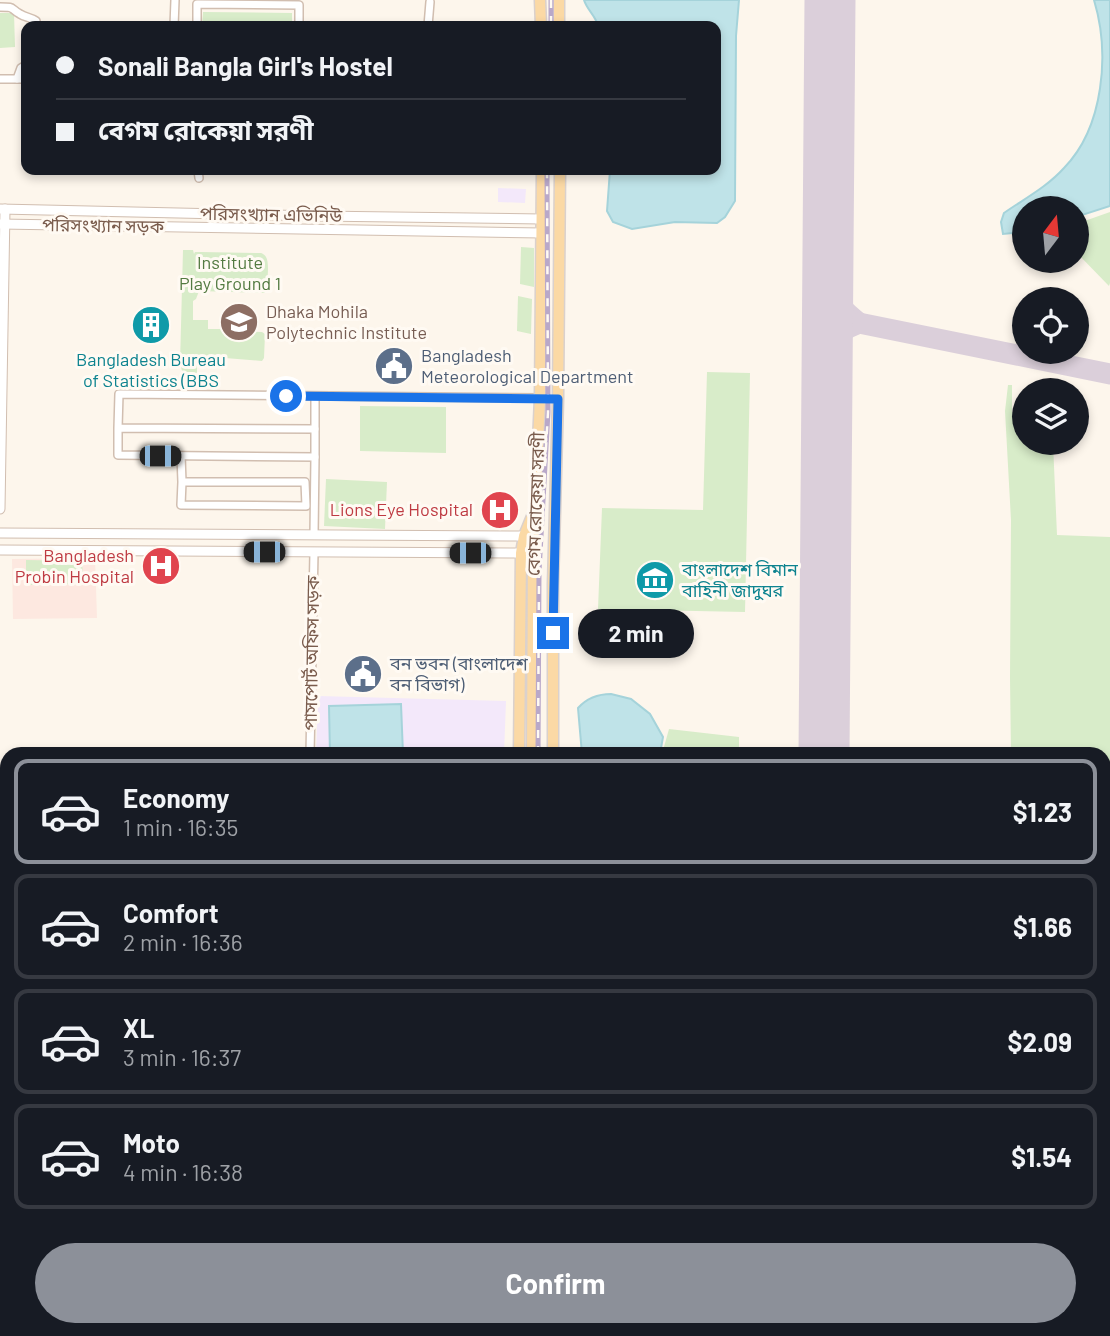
<!DOCTYPE html>
<html lang="en">
<head>
<meta charset="utf-8">
<style>
  body { margin:0; font-family:Barlow,"Noto Sans Bengali",sans-serif; background:#20242c; color:#f1f3f6; height:100vh; display:flex; flex-direction:column; font-size:26px; white-space:nowrap }
  * { box-sizing:border-box; margin:0 }
  p { font-size:23px; color:#9ea1a6 }
  .icon { flex:none; width:38px; height:38px; fill:none; stroke:currentColor; stroke-width:2; stroke-linecap:round; stroke-linejoin:round }
  .map { position:relative; flex:1; overflow:hidden }
  .details { position:absolute; left:0px; top:747px; width:1111px; height:590px; display:flex; flex-direction:column; background:#171b24; border-radius:21px 21px 0 0; box-shadow:0 4px 10px #0003 }
  .details>* { flex:none }
  .top-card { position:absolute; left:21px; top:21px; width:700px; height:154px; border-radius:14px; box-shadow:0 4px 10px #0003; display:grid; align-content:center; height:154px; padding:0 35px; background:#171b24 }
  .needle { width:46px; rotate:16deg }
  .buttons { position:absolute; left:1012px; top:196px; display:grid; gap:14px }
  .buttons a { display:grid; place-items:center; width:77px; height:77px; border-radius:50%; background:#171b24; box-shadow:0 4px 10px #0003; font-size:35px }
  .end { position:absolute; width:32px; height:32px; margin:-16px; border:9px solid #1a73e8; background:#fff; box-shadow:0 0 0 4px #fff }
  .from { border-radius:50% }
  .bubble { position:absolute; height:49px; border-radius:24px; background:#171b24; box-shadow:0 4px 10px #0003; font-size:23px; font-weight:700; line-height:49px; text-align:center }
  .car { position:absolute; width:21px; height:42px; margin:-21px -10px; border-radius:9px; box-shadow:0 0 5px 2px #0007; background:linear-gradient(#222 24%,#8ab4d8 0 40%,#222 0 76%,#8ab4d8 0 86%,#222 0) }
  .top-card b { display:flex; align-items:center; gap:24px; height:66px; font-size:26px }
  .top-card b+b { border-top:2px solid #363941 }
  .top-card i { width:18px; height:18px; background:#f1f3f6 }
  ul { padding:12px 0 0; list-style:none }
  li { display:flex; align-items:center; gap:21px; height:105px; margin:0 14px 10px; padding:0 21px; border:4px solid #363941; border-radius:14px }
  li div { flex:1 }
  li b { display:block; font-size:26px }
  li em { font-style:normal; font-weight:700 }
  li.selected { border-color:#8c9099 }
  li>.icon { width:63px; height:63px; stroke-width:1.5 }
  .cta { display:flex; gap:14px; margin-top:auto; padding:14px 35px }
  .cta a { flex:1; height:80px; border-radius:42px; background:#8c9099; color:#fff; font-size:28px; font-weight:700; line-height:80px; text-align:center }
  .map>svg:first-child { display:block }
</style>
</head>
<body>
<div class="map">
<svg width="1110" height="1336" viewBox="0 0 1110 1336">
  <rect width="100%" height="100%" fill="#fdf6ec"/>
  <polygon fill="#fde8e0" points="95,558 97,618 13,619 12,559"/>
  <g fill="#f3e8fa">
    <polygon points="498,188 526,189 525,203 498,202"/>
    <polygon points="318,696 506,701 504,754 316,754"/>
    <polygon points="0,1109 7,1110 7,1330 217,1330 216,1336 0,1336"/>
  </g>
  <g fill="#d8ecc9">
    <polygon points="203,12 292,13 292,26 202,26"/>
    <polygon points="0,13 14,13 15,47 0,48"/>
    <polygon points="1110,212 1110,283 1109,286 1076,252 1076,224"/>
    <polygon points="521,247 534,248 534,287 520,284"/>
    <path d="M183 250H193L194 254 195 252H201L261 253C263 254 265 255 266 257 270 263 267 287 265 293L199 291 196 299 193 301V320H208V329H221V331L262 332 265 334 264 358 262 361 225 358 221 355V366H197V381L206 382V387L187 385V375L183 374 180 364Z"/>
    <polygon points="518,296 532,299 531,334 517,331"/>
    <polygon points="707,372 750,373 745,612 598,609 602,508 703,510"/>
    <polygon points="1008,385 1012,385 1012,412 1024,413 1024,443 1053,443 1057,535 1110,537 1110,949 1104,950 1104,754 1011,754 1010,678 1011,520 1005,411"/>
    <polygon points="360,406 446,407 446,453 360,451"/>
    <polygon points="326,479 387,482 385,529 324,526"/>
    <polygon points="26,560 82,561 83,576 79,584 26,585"/>
    <polygon points="669,729 739,737 739,754 662,754"/>
    <polygon points="0,973 7,974 7,1033 0,1032"/>
    <polygon points="1104,1053 1110,1055 1110,1156 1104,1155"/>
    <rect x="581" y="1330" width="142" height="6"/>
  </g>
  <g fill="#bfe3e8" stroke="#a5d3da" stroke-width="2">
    <path d="M584 0H739L736 36 735 201 725 217 717 223 675 222 632 229 613 222 607 211 610 170H716V26H598C596 16 587 10 584 0Z"/>
    <path d="M1094 0H1110V206L1076 217V208H1024V232L1003 234 1001 222 1004 213C1024 199 1047 187 1064 168 1104 127 1110 53 1094 0Z"/>
    <path d="M611 694 631 699 650 714 663 737 660 754H582L578 708C587 698 597 694 611 694Z"/>
    <polygon points="401,704 403,754 330,754 329,706"/>
  </g>
  <g fill="none" stroke-linecap="round" stroke-linejoin="round">
    <g stroke="#dbcfda" stroke-width="21">
      <path d="M828 287C834 302 846 313 859 323"/>
      <path d="M827 349C834 336 845 328 859 323L1110 374"/>
    </g>
    <g stroke="#dbcfda" stroke-width="51">
      <polyline points="824,754 830,0"/>
      <polyline points="820,1336 820,1330"/>
    </g>
    <g stroke="#d1beb0" stroke-width="10">
      <g id="minor">
        <path d="M0 7C16 7 9 8 20 14 26 18 31 17 36 21V26"/>
        <polyline points="174,26 175,0"/>
        <polyline points="197,26 197,4 299,5 299,26"/>
        <polyline points="428,26 430,2"/>
        <polyline points="0,79 26,79"/>
        <polyline points="17,79 21,68 26,65"/>
        <polyline points="198,170 199,178"/>
        <polyline points="315,396 315,457"/>
        <polyline points="181,456 182,482 305,482 306,506 181,505 182,482"/>
        <polyline points="314,535 315,457 118,455 118,428 315,429 118,428 119,394 540,398"/>
        <polyline points="310,754 314,552"/>
        <polyline points="0,1104 7,1105"/>
      </g>
    </g>
    <g stroke="#d1beb0" stroke-width="11">
      <g id="tertiary">
        <polyline points="0,209 317,216 542,219"/>
        <polyline points="0,224 542,233"/>
        <polyline points="0,509 5,209"/>
        <polyline points="0,533 530,536"/>
        <polyline points="0,550 528,553"/>
        <polyline points="295,1336 297,1330"/>
        <polyline points="303,1336 304,1330"/>
      </g>
    </g>
    <g stroke="#d6c0b0" stroke-width="12">
      <g id="secondary">
        <polyline points="556,1336 556,1330"/>
        <polyline points="565,1336 565,1330"/>
      </g>
    </g>
    <g stroke="#dad1cd" stroke-width="13">
      <g id="primary">
        <polyline points="540,0 541,26"/>
        <polyline points="559,0 559,26"/>
        <polyline points="519,754 521,553 524,536 533,514"/>
        <polyline points="532,754 533,553 540,398 542,170"/>
        <polyline points="553,754 553,585 558,399 560,170"/>
        <polyline points="0,840 7,840"/>
        <polyline points="0,866 7,866"/>
        <polyline points="523,1336 523,1330"/>
        <polyline points="548,1336 548,1330"/>
      </g>
    </g>
    <use href="#minor" stroke="#fff" stroke-width="7"/>
    <use href="#tertiary" stroke="#fff" stroke-width="9"/>
    <use href="#secondary" stroke="#fff" stroke-width="10"/>
    <use href="#primary" stroke="#fbd9a5" stroke-width="10"/>
    <g stroke="#b9a8c9" stroke-width="5">
      <g id="rail">
        <polyline points="551,0 551,26"/>
        <polyline points="538,754 539,571 548,412 547,170"/>
        <polyline points="533,1336 533,1330"/>
      </g>
    </g>
    <use href="#rail" stroke="#fffaf3" stroke-width="2.5" stroke-dasharray="8" stroke-linecap="butt"/>
  </g>
  <g fill="none" stroke-linecap="round" stroke-linejoin="round">
    <polyline stroke="#1a73e8" stroke-width="9" points="286,396 558,399 553,633"/>
  </g>
  <defs>
    <g id="university-disc" transform="scale(2.0125)"><circle r="9.5" fill="#8d6e63" stroke="#fffaf3"/><path d="M0-5L7-2L0 1L-7-2ZM-4 1L0 2.5L4 1V4Q0 6-4 4Z" fill="#fff"/></g>
    <g id="building-disc" transform="scale(2.0125)"><circle r="9.5" fill="#0f9aa8" stroke="#fffaf3"/><path d="M-4-6H4V6H1V3H-1V6H-4ZM-2.5-4.3h1.7v1.8h-1.7ZM.8-4.3h1.7v1.8H.8ZM-2.5-1h1.7V.8h-1.7ZM.8-1h1.7V.8H.8Z" fill="#fff"/></g>
    <g id="civic-disc" transform="scale(2.0125)"><circle r="9.5" fill="#5c6f8a" stroke="#fffaf3"/><path d="M-.6-6.5H3V-4.5H.6V-3L4-1V1h2V6H-6V1h2V-1L-.6-3ZM-1.2 2.5V6h2.4V2.5Z" fill="#fff"/></g>
    <g id="hospital-disc" transform="scale(2.0125)"><circle r="9.5" fill="#e0444e" stroke="#fffaf3"/><path d="M-5-5h3v3.5h4V-5h3V5h-3V1.5h-4V5h-3Z" fill="#fff"/></g>
    <g id="museum-disc" transform="scale(2.0125)"><circle r="9.5" fill="#0f9aa8" stroke="#fffaf3"/><path d="M0-6L6-3V-2H-6V-3ZM-5-1h2V3h-2ZM-1-1h2V3h-2ZM3-1h2V3H3ZM-6 4H6V6H-6Z" fill="#fff"/></g>
  </defs>
  <g fill-rule="evenodd">
    <use href="#university-disc" x="239" y="322"/>
    <use href="#building-disc" x="151" y="325"/>
    <use href="#civic-disc" x="394" y="366"/>
    <use href="#hospital-disc" x="500" y="510"/>
    <use href="#hospital-disc" x="161" y="566"/>
    <use href="#museum-disc" x="655" y="580"/>
    <use href="#civic-disc" x="363" y="674"/>
  </g>
  <g text-anchor="middle" stroke-width="6" stroke-linejoin="round" paint-order="stroke">
    <g font-size="18" fill="#7a5c4d" stroke="#fffaf3">
      <text transform="translate(271 215) rotate(1)" y="6">পরিসংখ্যান এভিনিউ</text>
      <text transform="translate(103 226) rotate(1)" y="6">পরিসংখ্যান সড়ক</text>
      <text transform="translate(536 504) rotate(-88)" y="6">বেগম রোকেয়া সরণী</text>
      <text transform="translate(312 653) rotate(-89)" y="6">পাসপোর্ট অফিস সড়ক</text>
    </g>
    <g font-size="18" fill="#537a41" stroke="#fffaf3">
      <text x="230" y="269">Institute<tspan x="230" dy="21">Play Ground 1</tspan></text>
    </g>
    <g font-size="18" fill="#785e54" stroke="#fffaf3" text-anchor="start">
      <text x="266" y="318">Dhaka Mohila<tspan x="266" dy="21">Polytechnic Institute</tspan></text>
    </g>
    <g font-size="18" fill="#4e5e75" stroke="#fffaf3" text-anchor="start">
      <text x="421" y="362">Bangladesh<tspan x="421" dy="21">Meteorological Department</tspan></text>
      <text x="390" y="670">বন ভবন (বাংলাদেশ<tspan x="390" dy="21">বন বিভাগ)</tspan></text>
    </g>
    <g font-size="18" fill="#0d838f" stroke="#fffaf3">
      <text x="151" y="366">Bangladesh Bureau<tspan x="151" dy="21">of Statistics (BBS</tspan></text>
      <text x="682" y="576" text-anchor="start">বাংলাদেশ বিমান<tspan x="682" dy="21">বাহিনী জাদুঘর</tspan></text>
    </g>
    <g font-size="18" fill="#be3a42" stroke="#fffaf3" text-anchor="end">
      <text x="473" y="516">Lions Eye Hospital</text>
      <text x="134" y="562">Bangladesh<tspan x="134" dy="21">Probin Hospital</tspan></text>
    </g>
  </g>
</svg>
<div class="buttons">
<a><svg class="needle" viewBox="-14 -14 28 28"><path d="M0-13l5 13h-10z" fill="#e53935"/><path d="M0 13l5-13h-10z" fill="#9ea1a6"/></svg></a>
<a><svg class="icon" aria-label="locate" viewBox="0 0 24 24"><circle cx="12" cy="12" r="6"/><path d="M12 2v4M12 18v4M2 12h4M18 12h4"/></svg></a>
<a><svg class="icon" aria-label="layers" viewBox="0 0 24 24"><path d="M12 4l9 5-9 5-9-5zM3 14l9 5 9-5"/></svg></a>
</div>
<i class="end from" style="left:286px;top:396px"></i>
<i class="end" style="left:553px;top:633px"></i>
<div class="bubble" style="left:578px;top:609px;width:116px">2 min</div>
<i class="car" style="left:160px;top:456px;rotate:90deg"></i>
<i class="car" style="left:264px;top:552px;rotate:270deg"></i>
<i class="car" style="left:470px;top:553px;rotate:270deg"></i>
<div class="top-card">
<b><i class="from"></i>Sonali Bangla Girl's Hostel</b>
<b><i></i>বেগম রোকেয়া সরণী</b>
</div>
<section class="details">
<ul>
<li class="selected"><svg class="icon" aria-label="car" viewBox="0 0 24 24"><path d="M5 17H2v-5l4-1 3-4h7l3 4 3 1v5h-3M9 17h6M6 11h13"/><circle cx="7" cy="17" r="2"/><circle cx="17" cy="17" r="2"/></svg><div><b>Economy</b><p>1 min · 16:35</p></div><em>$1.23</em></li>
<li><svg class="icon" aria-label="car" viewBox="0 0 24 24"><path d="M5 17H2v-5l4-1 3-4h7l3 4 3 1v5h-3M9 17h6M6 11h13"/><circle cx="7" cy="17" r="2"/><circle cx="17" cy="17" r="2"/></svg><div><b>Comfort</b><p>2 min · 16:36</p></div><em>$1.66</em></li>
<li><svg class="icon" aria-label="car" viewBox="0 0 24 24"><path d="M5 17H2v-5l4-1 3-4h7l3 4 3 1v5h-3M9 17h6M6 11h13"/><circle cx="7" cy="17" r="2"/><circle cx="17" cy="17" r="2"/></svg><div><b>XL</b><p>3 min · 16:37</p></div><em>$2.09</em></li>
<li><svg class="icon" aria-label="car" viewBox="0 0 24 24"><path d="M5 17H2v-5l4-1 3-4h7l3 4 3 1v5h-3M9 17h6M6 11h13"/><circle cx="7" cy="17" r="2"/><circle cx="17" cy="17" r="2"/></svg><div><b>Moto</b><p>4 min · 16:38</p></div><em>$1.54</em></li>
</ul>
<div class="cta"><a>Confirm</a></div>
</section>
</div>
</body>
</html>
